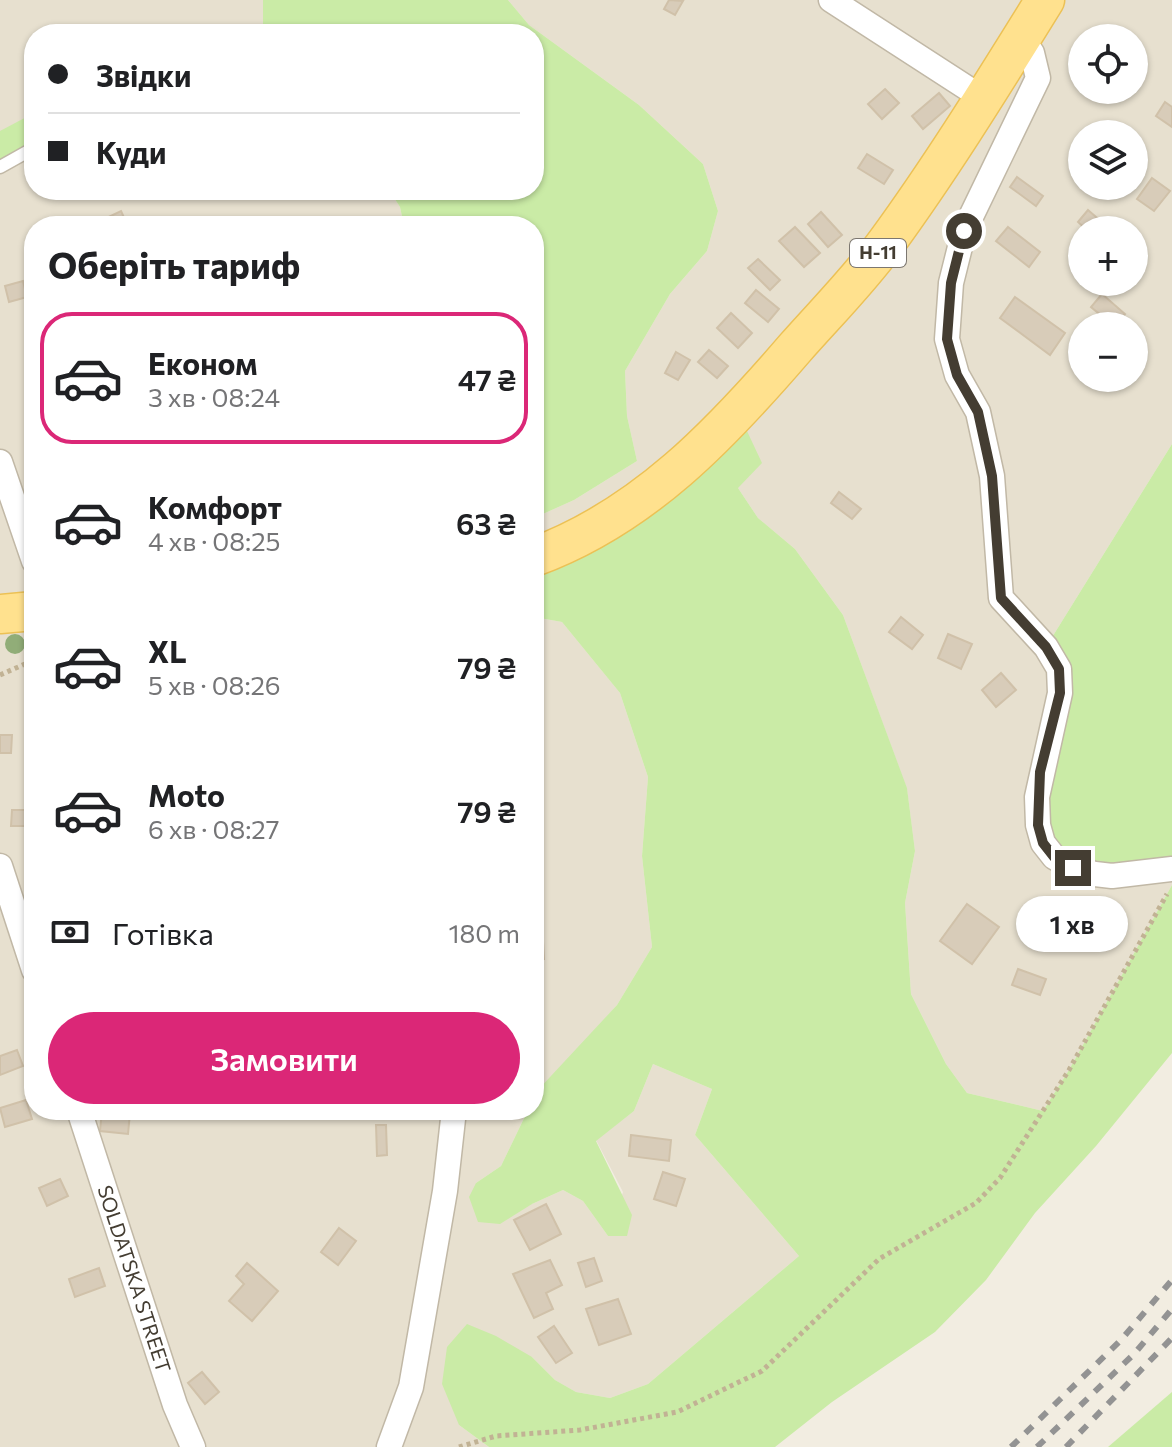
<!DOCTYPE html>
<html lang="uk">
<head>
<meta charset="utf-8">
<style>
  body { margin:0; font-family:Commissioner,sans-serif; background:#f6f6f6; color:#202124; height:100vh; display:flex; flex-direction:column; font-size:30px; white-space:nowrap }
  * { box-sizing:border-box; margin:0 }
  p { font-size:26px; color:#757577 }
  .icon { flex:none; width:44px; height:44px; fill:none; stroke:currentColor; stroke-width:2; stroke-linecap:round; stroke-linejoin:round }
  .map { position:relative; flex:1; overflow:hidden }
  .sheet { position:absolute; left:24px; top:216px; width:520px; height:904px; display:flex; flex-direction:column; background:#fff; border-radius:32px; box-shadow:0 2px 6px #0004 }
  .sheet>* { flex:none }
  .banner { position:absolute; left:24px; top:24px; width:520px; height:176px; border-radius:32px; box-shadow:0 2px 6px #0004; display:grid; align-content:center; height:176px; padding:0 24px; background:#fff }
  .fabs { position:absolute; left:1068px; top:24px; display:grid; gap:16px }
  .fabs a { display:grid; place-items:center; width:80px; height:80px; border-radius:50%; background:#fff; box-shadow:0 2px 6px #0004; font-size:40px }
  .end { position:absolute; width:36px; height:36px; margin:-18px; border:10px solid #443d32; background:#fff; box-shadow:0 0 0 4px #fff }
  .from { border-radius:50% }
  .bubble { position:absolute; height:56px; border-radius:28px; background:#fff; box-shadow:0 2px 6px #0004; font-size:26px; font-weight:600; line-height:56px; text-align:center }
  .banner b { display:flex; align-items:center; gap:28px; height:76px; font-size:30px }
  .banner b+b { border-top:2px solid #e0e0e0 }
  .banner i { width:20px; height:20px; background:#202124 }
  ul { padding:0; list-style:none }
  li { display:flex; align-items:center; gap:24px; height:132px; margin:0 16px 12px; padding:0 8px; border:4px solid transparent; border-radius:32px }
  li div { flex:1 }
  li b { display:block; font-size:30px }
  li em { font-style:normal; font-weight:600 }
  li.current { border-color:#db2777 }
  li>.icon { width:72px; height:72px; stroke-width:1.5 }
  h2 { padding:0 24px; font-size:36px; line-height:96px }
  .pay { display:flex; align-items:center; gap:20px; height:88px; padding:0 24px; font-size:30px }
  .pay p { margin-inline-start:auto }
  .action { display:flex; gap:16px; margin-top:auto; padding:16px 24px }
  .action a { flex:1; height:92px; border-radius:48px; background:#db2777; color:#fff; font-size:32px; font-weight:600; line-height:92px; text-align:center }
  .map>svg:first-child { display:block }
</style>
</head>
<body>
<div class="map">
<svg width="1172" height="1447" viewBox="0 0 1172 1447">
  <rect width="100%" height="100%" fill="#f2ede1"/>
  <g fill="#e7e0cf" fill-rule="evenodd">
    <polygon points="0,0 263,0 263,34 34,34 34,190 389,190 400,207 404,226 34,226 34,1110 528,1110 501,1166 476,1183 532,1204 563,1190 583,1201 608,1236 623,1192 596,1140 634,1111 653,1064 712,1089 695,1135 799,1256 648,1384 610,1398 576,1392 555,1380 532,1357 459,1425 489,1447 0,1447"/>
    <path d="M508 0H1172V444L1046 647 1172 869V885L1069 1070 1043 1111 967 1093 946 1064 911 994 905 903 915 851 907 789 843 615 795 549 758 518 738 488 534 557V518L574 500 637 461 627 416 625 371 670 294 707 251 718 211 703 164 639 105 529 25ZM1082 38H1134V90H1082ZM1082 134H1134V186H1082ZM1082 230H1134V282H1082ZM1082 326H1134V378H1082Z"/>
    <polygon points="534,617 562,622 620,693 648,777 642,856 652,947 617,1005 534,1098"/>
  </g>
  <g fill="#caeba6">
    <polygon points="263,0 508,0 529,25 639,105 703,164 718,211 707,251 670,294 625,371 627,416 637,461 574,500 534,518 534,226 404,226 400,207 389,190 534,190 534,34 263,34"/>
    <polygon points="34,113 34,148 0,163 0,131"/>
    <polygon points="739,414 762,463 738,488 758,518 795,549 843,615 907,788 915,851 905,903 911,994 946,1064 967,1093 1043,1111 1069,1070 1172,885 1172,1053 1096,1146 1035,1213 986,1280 935,1332 832,1402 775,1447 489,1447 459,1425 442,1384 447,1347 467,1324 496,1336 532,1357 555,1380 576,1392 610,1398 648,1384 799,1256 695,1135 712,1089 653,1064 634,1111 596,1141 632,1215 627,1236 608,1236 583,1201 563,1190 532,1204 500,1224 478,1222 469,1197 476,1183 501,1166 528,1110 534,1110 537,1091 617,1005 652,947 642,856 648,777 620,693 562,622 534,617 534,557"/>
    <polygon points="1172,444 1172,869 1073,868 1038,825 1060,693 1046,647"/>
    <polygon points="1172,1392 1172,1447 1108,1447"/>
  </g>
  <g fill="#d8ccb9" stroke="#d0c1a9" stroke-width="2">
    <polygon points="669,0 683,1 675,15 664,9"/>
    <polygon points="885,89 899,103 882,119 868,104"/>
    <polygon points="939,93 950,106 923,129 912,116"/>
    <polygon points="1165,102 1172,107 1172,127 1156,116"/>
    <polygon points="867,154 893,170 884,184 858,168"/>
    <polygon points="1017,177 1043,196 1036,206 1010,187"/>
    <polygon points="1152,178 1170,191 1154,211 1137,199"/>
    <polygon points="1088,210 1111,230 1087,230 1078,222"/>
    <polygon points="121,211 126,222 118,226 102,226 100,221"/>
    <polygon points="821,212 842,235 828,247 808,224"/>
    <polygon points="795,227 820,253 804,267 779,241"/>
    <polygon points="1008,227 1040,252 1029,267 996,241"/>
    <polygon points="758,259 780,280 770,290 748,268"/>
    <polygon points="23,281 27,297 9,302 5,286"/>
    <polygon points="756,290 779,309 768,322 745,303"/>
    <polygon points="1102,294 1125,314 1114,326 1091,307"/>
    <polygon points="1015,297 1065,333 1050,355 1000,318"/>
    <polygon points="731,313 752,333 738,348 717,328"/>
    <polygon points="709,350 728,366 717,378 698,362"/>
    <polygon points="676,352 690,360 678,380 665,373"/>
    <polygon points="839,492 861,509 852,519 831,503"/>
    <polygon points="901,617 923,635 912,649 889,632"/>
    <polygon points="948,634 972,644 961,669 938,658"/>
    <polygon points="1001,673 1016,690 996,707 982,690"/>
    <polygon points="0,735 12,735 11,753 0,753"/>
    <polygon points="12,810 34,810 34,826 11,826"/>
    <polygon points="967,904 999,927 972,964 940,941"/>
    <polygon points="543,941 544,959 534,960 534,942"/>
    <polygon points="1018,969 1046,979 1040,995 1012,985"/>
    <polygon points="17,1050 23,1066 0,1075 0,1056"/>
    <polygon points="26,1100 32,1119 5,1127 0,1108"/>
    <polygon points="102,1110 130,1113 128,1134 100,1131"/>
    <polygon points="376,1125 386,1125 387,1155 377,1156"/>
    <polygon points="631,1135 671,1140 669,1161 629,1156"/>
    <polygon points="663,1172 685,1179 676,1206 654,1199"/>
    <polygon points="60,1179 68,1196 47,1206 39,1188"/>
    <polygon points="546,1204 561,1234 530,1250 514,1220"/>
    <polygon points="339,1228 356,1241 338,1265 321,1252"/>
    <polygon points="594,1258 602,1281 586,1287 578,1263"/>
    <polygon points="550,1260 562,1285 546,1293 553,1309 534,1318 513,1274"/>
    <polygon points="247,1263 278,1291 252,1321 229,1301 244,1284 236,1276"/>
    <polygon points="99,1268 105,1286 75,1297 69,1279"/>
    <polygon points="618,1299 631,1334 599,1345 586,1309"/>
    <polygon points="554,1326 572,1353 556,1363 538,1337"/>
    <polygon points="202,1372 219,1392 205,1404 188,1383"/>
  </g>
  <g fill="none" stroke-linecap="round" stroke-linejoin="round">
    <g stroke="#c1b8a6" stroke-width="15">
      <polyline id="lane" points="0,167 34,148"/>
    </g>
    <g stroke="#c1b8a6" stroke-width="27">
      <g id="street">
        <polyline points="831,0 984,99"/>
        <polyline points="1022,38 1032,53 1038,78 964,231 951,283 947,339 957,375 978,412 992,476 1001,598 1046,647 1059,669 1060,693 1037,797 1038,825 1043,843 1054,857 1073,868 1095,874 1112,876 1172,869"/>
        <polyline points="0,462 34,561"/>
        <polyline points="0,866 34,970"/>
        <polyline points="79,1110 175,1405 193,1447"/>
        <polyline points="389,1447 411,1387 445,1191 454,1110"/>
      </g>
    </g>
    <g stroke="#ecc155" stroke-width="41">
      <g id="primary">
        <path d="M534 557C643 517 721 434 795 348 825 314 859 280 886 243 943 165 994 82 1045 0"/>
        <polyline points="0,614 34,611"/>
      </g>
    </g>
    <g stroke="#c1b294" stroke-width="5" stroke-dasharray="4 4" stroke-linecap="butt">
      <polyline points="0,675 34,660"/>
      <polyline points="459,1447 496,1436 580,1430 677,1412 762,1371 879,1259 976,1203 1000,1178 1069,1070 1167,894"/>
    </g>
    <use href="#lane" stroke="#fff" stroke-width="12"/>
    <use href="#street" stroke="#fff" stroke-width="24"/>
    <use href="#primary" stroke="#ffe18e" stroke-width="38"/>
    <g stroke="#939393" stroke-width="6" stroke-dasharray="10 10" stroke-linecap="butt">
      <polyline points="1011,1447 1121,1340 1172,1280"/>
      <polyline points="1037,1447 1134,1354 1172,1309"/>
      <polyline points="1066,1447 1172,1338"/>
    </g>
  </g>
  <circle fill="#91ad78" cx="15" cy="644" r="10"/>
  <g fill="none" stroke-linecap="round" stroke-linejoin="round">
    <polyline stroke="#443d32" stroke-width="10" points="964,231 951,283 947,339 957,375 978,412 992,476 1001,598 1046,647 1059,669 1060,693 1040,772 1038,825 1043,843 1054,857 1073,868"/>
  </g>
  <g text-anchor="middle" stroke-width="7" stroke-linejoin="round" paint-order="stroke">
    <rect fill="#fff" stroke="#7c7770" stroke-width="2" x="850" y="239" width="56" height="28" rx="6"/>
    <g font-size="18" font-weight="bold" fill="#443d32">
      <text x="878" y="259">Н-11</text>
    </g>
    <g font-size="20" fill="#443d32" stroke="#fff">
      <text transform="translate(134 1279) rotate(72)" y="7">SOLDATSKA STREET</text>
    </g>
  </g>
</svg>
<div class="fabs">
<a><svg class="icon" aria-label="locate" viewBox="0 0 24 24"><circle cx="12" cy="12" r="6"/><path d="M12 2v4M12 18v4M2 12h4M18 12h4"/></svg></a>
<a><svg class="icon" aria-label="layers" viewBox="0 0 24 24"><path d="M12 4l9 5-9 5-9-5zM3 14l9 5 9-5"/></svg></a>
<a>+</a>
<a>−</a>
</div>
<i class="end from" style="left:964px;top:231px"></i>
<i class="end" style="left:1073px;top:868px"></i>
<div class="bubble" style="left:1016px;top:896px;width:112px">1 хв</div>
<div class="banner">
<b><i class="from"></i>Звідки</b>
<b><i></i>Куди</b>
</div>
<section class="sheet">
<h2>Оберіть тариф</h2>
<ul>
<li class="current"><svg class="icon" aria-label="car" viewBox="0 0 24 24"><path d="M5 17H2v-5l4-1 3-4h7l3 4 3 1v5h-3M9 17h6M6 11h13"/><circle cx="7" cy="17" r="2"/><circle cx="17" cy="17" r="2"/></svg><div><b>Економ</b><p>3 хв · 08:24</p></div><em>47 ₴</em></li>
<li><svg class="icon" aria-label="car" viewBox="0 0 24 24"><path d="M5 17H2v-5l4-1 3-4h7l3 4 3 1v5h-3M9 17h6M6 11h13"/><circle cx="7" cy="17" r="2"/><circle cx="17" cy="17" r="2"/></svg><div><b>Комфорт</b><p>4 хв · 08:25</p></div><em>63 ₴</em></li>
<li><svg class="icon" aria-label="car" viewBox="0 0 24 24"><path d="M5 17H2v-5l4-1 3-4h7l3 4 3 1v5h-3M9 17h6M6 11h13"/><circle cx="7" cy="17" r="2"/><circle cx="17" cy="17" r="2"/></svg><div><b>XL</b><p>5 хв · 08:26</p></div><em>79 ₴</em></li>
<li><svg class="icon" aria-label="car" viewBox="0 0 24 24"><path d="M5 17H2v-5l4-1 3-4h7l3 4 3 1v5h-3M9 17h6M6 11h13"/><circle cx="7" cy="17" r="2"/><circle cx="17" cy="17" r="2"/></svg><div><b>Moto</b><p>6 хв · 08:27</p></div><em>79 ₴</em></li>
</ul>
<div class="pay"><svg class="icon" aria-label="cash" viewBox="0 0 24 24"><path d="M3 7h18v10H3z"/><circle cx="12" cy="12" r="2"/></svg>Готівка<p>180 m</p></div>
<div class="action"><a>Замовити</a></div>
</section>
</div>
</body>
</html>
